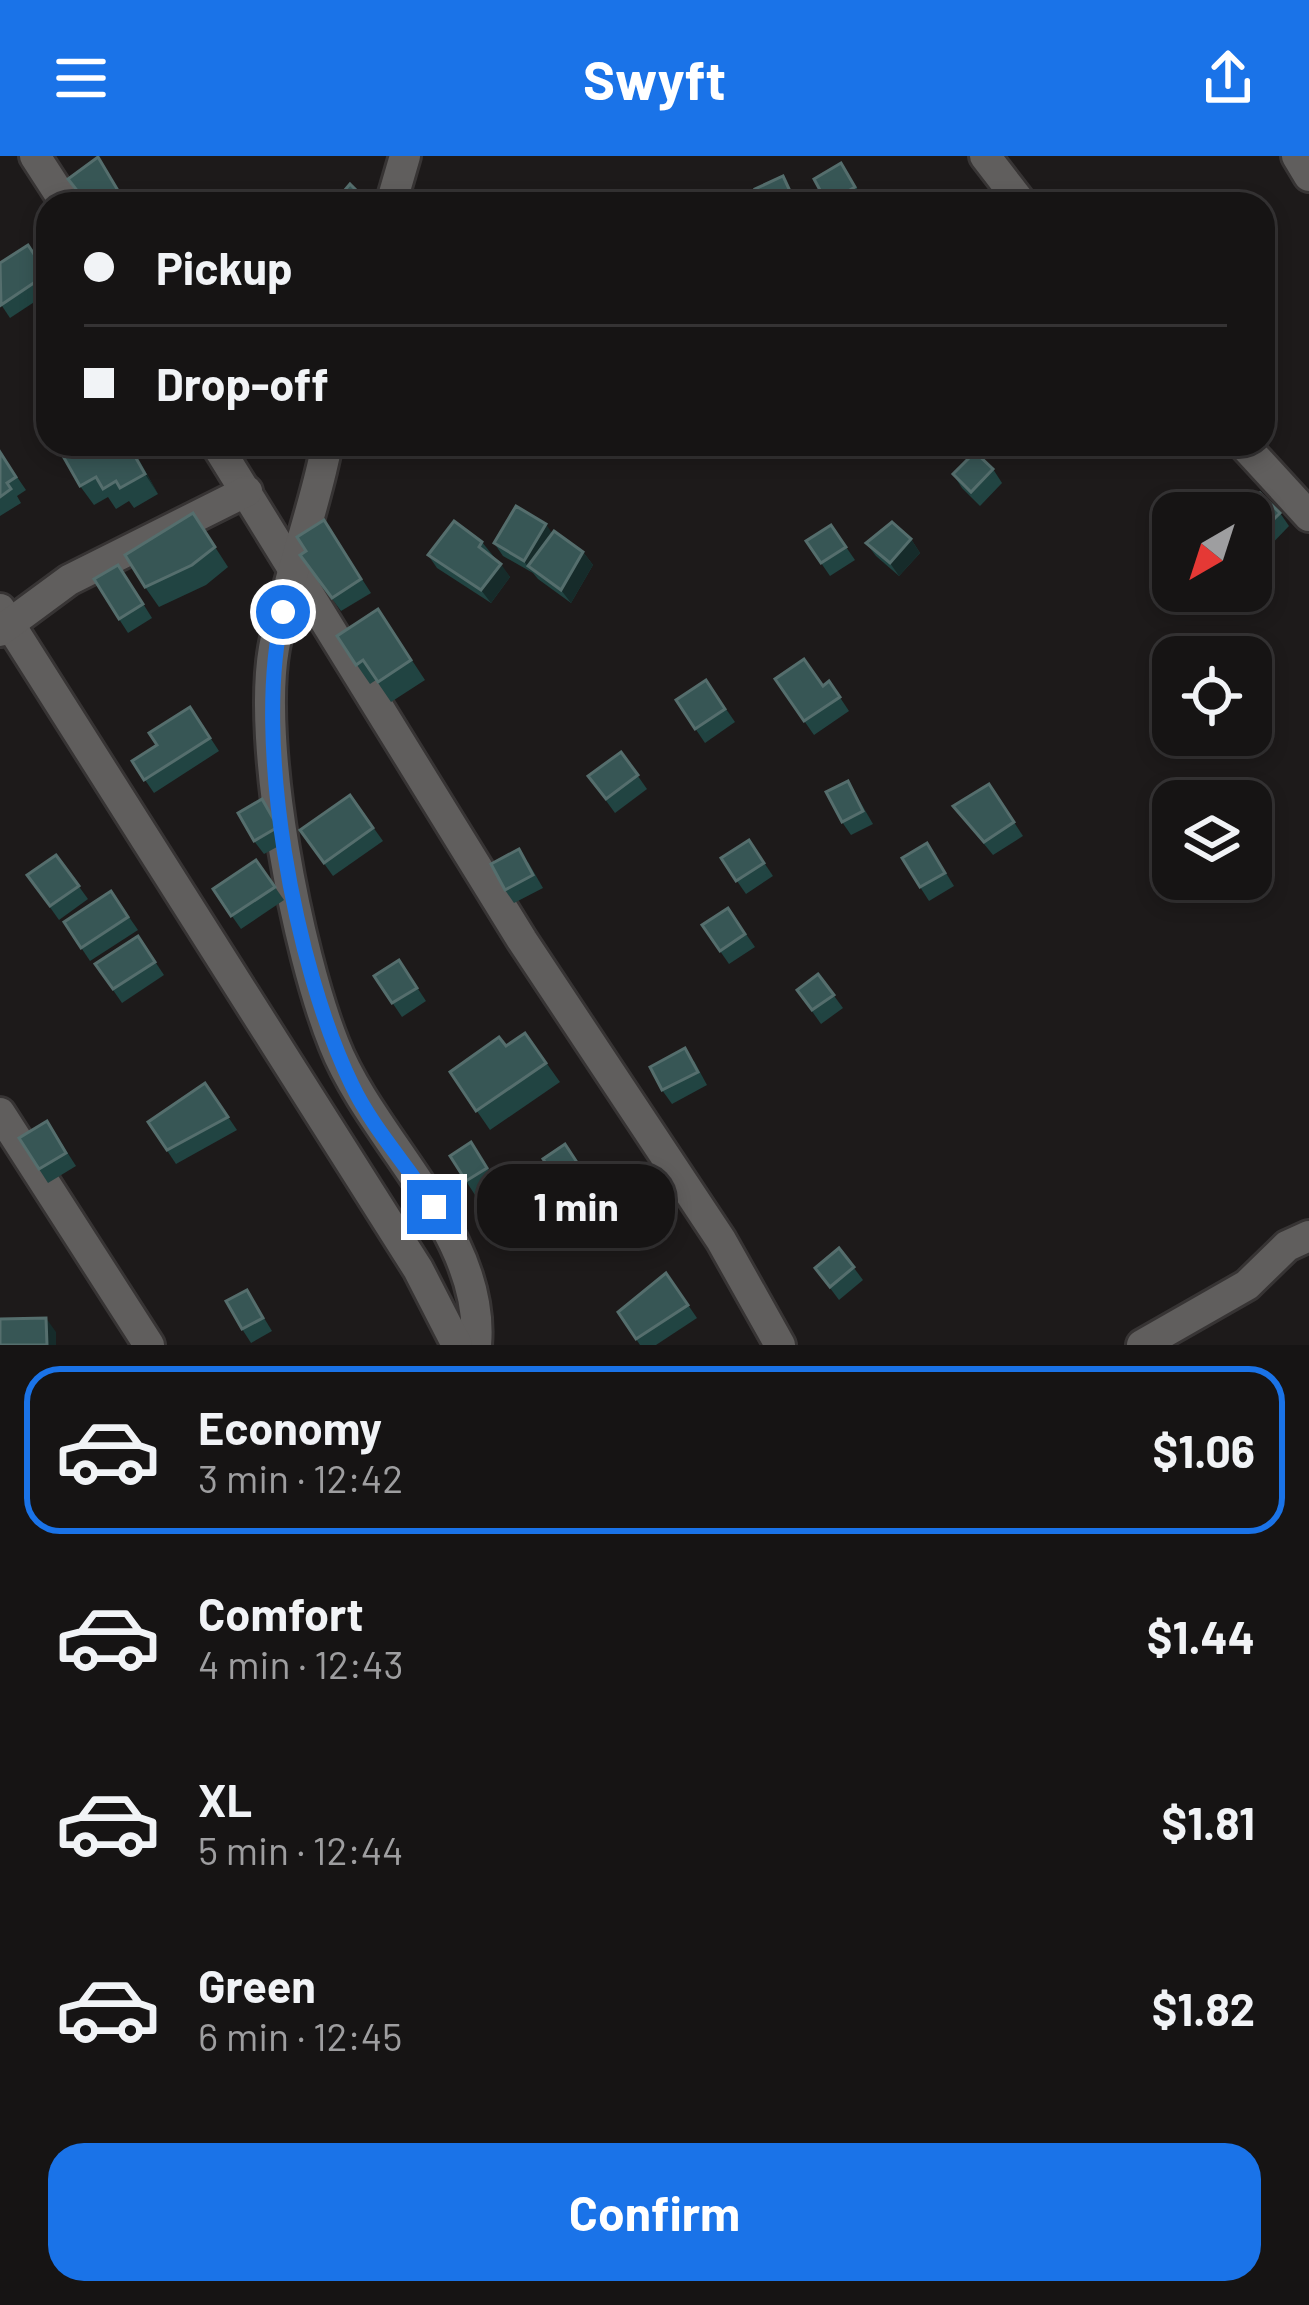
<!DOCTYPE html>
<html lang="en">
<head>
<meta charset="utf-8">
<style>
  body { margin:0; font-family:Barlow,sans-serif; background:#1f1d1d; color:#f1f3f6; height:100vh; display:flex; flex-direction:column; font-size:45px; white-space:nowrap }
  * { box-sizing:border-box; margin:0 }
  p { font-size:39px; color:#9e9ea0 }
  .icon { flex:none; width:66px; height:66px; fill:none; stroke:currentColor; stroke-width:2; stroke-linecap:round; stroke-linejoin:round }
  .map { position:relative; height:1189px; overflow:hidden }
  .sheet { display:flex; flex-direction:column; background:#161414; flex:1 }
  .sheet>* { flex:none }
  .guide { position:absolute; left:36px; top:36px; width:1239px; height:264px; border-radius:36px; box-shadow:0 6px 18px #0003,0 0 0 3px #353334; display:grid; align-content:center; height:264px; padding:0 48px; background:#161414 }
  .needle { width:78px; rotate:219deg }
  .controls { position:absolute; left:1152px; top:336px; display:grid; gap:24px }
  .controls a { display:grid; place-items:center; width:120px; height:120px; border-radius:24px; background:#161414; box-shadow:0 6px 18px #0003,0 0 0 3px #353334; font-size:60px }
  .end { position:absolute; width:54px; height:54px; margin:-27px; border:15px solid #1a73e8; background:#fff; box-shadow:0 0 0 6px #fff }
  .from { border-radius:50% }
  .bubble { position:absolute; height:84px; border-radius:36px; background:#161414; box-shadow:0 6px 18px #0003,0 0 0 3px #353334; font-size:39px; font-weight:700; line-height:84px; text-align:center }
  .guide b { display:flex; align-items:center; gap:42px; height:114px; font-size:45px }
  .guide b+b { border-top:3px solid #353334 }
  .guide i { width:30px; height:30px; background:#f1f3f6 }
  ul { padding:21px 0 0; list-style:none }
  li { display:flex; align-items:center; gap:36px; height:168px; margin:0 24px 18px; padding:0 24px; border:6px solid transparent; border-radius:36px }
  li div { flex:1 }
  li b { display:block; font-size:45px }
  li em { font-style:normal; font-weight:700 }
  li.on { border-color:#1a73e8 }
  li>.icon { width:108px; height:108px; stroke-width:1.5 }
  .action { display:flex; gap:24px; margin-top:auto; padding:24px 48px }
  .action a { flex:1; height:138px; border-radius:36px; background:#1a73e8; color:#fff; font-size:48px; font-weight:700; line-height:138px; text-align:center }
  header { display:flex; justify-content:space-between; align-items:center; height:156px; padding:0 48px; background:#1a73e8; color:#fff; font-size:54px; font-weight:700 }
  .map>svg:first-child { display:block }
</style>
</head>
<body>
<header><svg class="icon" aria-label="menu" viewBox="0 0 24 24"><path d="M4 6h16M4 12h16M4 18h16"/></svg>Swyft<svg class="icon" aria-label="share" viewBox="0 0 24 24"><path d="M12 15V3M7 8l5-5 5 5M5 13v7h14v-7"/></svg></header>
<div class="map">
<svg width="1309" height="1189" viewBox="0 0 1309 1189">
  <rect width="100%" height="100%" fill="#1d1a1a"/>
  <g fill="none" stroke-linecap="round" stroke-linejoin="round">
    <g stroke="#373434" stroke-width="36">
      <g id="minor">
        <polyline points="35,0 66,48"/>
        <polyline points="985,0 1022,48"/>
        <polyline points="1297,0 1309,20"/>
        <polyline points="391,48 405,0"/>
        <polyline points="216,288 522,784 721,1084 780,1189"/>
        <path d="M327 288C314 357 287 423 274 492 257 588 297 796 334 888 372 985 486 1078 476 1189"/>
        <polyline points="1243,288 1309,360"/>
        <polyline points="0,453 418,1113 457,1189"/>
        <polyline points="0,475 69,424 247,335"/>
        <polyline points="0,957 149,1189"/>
        <polyline points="1142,1189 1247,1129 1287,1090 1309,1080"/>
      </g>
    </g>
    <use href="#minor" stroke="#605e5d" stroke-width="30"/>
  </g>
  <g fill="#214442">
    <polygon points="850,21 864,44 858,48 828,48 814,23"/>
    <polygon points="48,118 48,137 10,162 0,147"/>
    <polygon points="130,288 158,338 134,352 129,345 116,353 108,341 94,349 80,330"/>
    <polygon points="0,296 26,334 17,340 21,347 0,360"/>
    <polygon points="993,313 1002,327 980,350 962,332 953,318"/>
    <polygon points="193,357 228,411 206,429 159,451 145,431"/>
    <polygon points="1251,357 1280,357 1289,370 1265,395 1251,382"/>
    <polygon points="324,364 371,437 341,455 300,399 306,395"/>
    <polygon points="831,369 855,404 830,420 806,385"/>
    <polygon points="552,377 583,396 593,409 571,447 538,423 533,417 503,400 494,387"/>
    <polygon points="911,383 920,397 899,420 876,400 866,387"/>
    <polygon points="482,386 510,421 491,447 437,412 428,399"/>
    <polygon points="127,422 152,462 128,477 119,463"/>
    <polygon points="378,453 425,524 391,546 376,524 370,528 337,480"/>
    <polygon points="775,523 823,529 829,525 849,555 814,579"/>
    <polygon points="706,524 735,566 705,587 676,544"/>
    <polygon points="190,551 219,595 154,637 132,605 157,589"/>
    <polygon points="621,596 647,633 615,657 588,620"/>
    <polygon points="848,625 873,668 851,679 842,666"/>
    <polygon points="989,628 1023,680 993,699 953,650"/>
    <polygon points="350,639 383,685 333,720 300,674"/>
    <polygon points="262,643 288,685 264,698 254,685"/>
    <polygon points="749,684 773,720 746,738 721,702"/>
    <polygon points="56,699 88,743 59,764 27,719"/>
    <polygon points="936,701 954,730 929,745 920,731"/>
    <polygon points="256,704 284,744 241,773 213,733"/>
    <polygon points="528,706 543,732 514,747 505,734"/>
    <polygon points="111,735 138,774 90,805 64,766"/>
    <polygon points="728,752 755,791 729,808 720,795"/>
    <polygon points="138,780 164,819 122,847 95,808"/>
    <polygon points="399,804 426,845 402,861 374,820"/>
    <polygon points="818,818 843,852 821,868 797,834"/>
    <polygon points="525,877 560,926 490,974 450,916 506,890"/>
    <polygon points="694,905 707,929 672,948 662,934"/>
    <polygon points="205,927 237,974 176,1008 148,966"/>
    <polygon points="47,965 76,1010 48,1027 19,982"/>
    <polygon points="471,986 496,1025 475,1039 450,1000"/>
    <polygon points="565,988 592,1028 570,1043 543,1003"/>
    <polygon points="516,1021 536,1050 518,1063 497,1033"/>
    <polygon points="839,1092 863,1124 839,1144 815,1112"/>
    <polygon points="666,1117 697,1162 656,1189 640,1189 618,1156"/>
    <polygon points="247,1134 272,1175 251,1187 242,1173"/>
  </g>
  <g fill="#162b2a">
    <polygon points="128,288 130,288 158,338 145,318"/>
    <polygon points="546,368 555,382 528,410 533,418 524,405"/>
    <polygon points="911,383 920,397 899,420 890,407"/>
    <polygon points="583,396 593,409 571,447 561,434"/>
    <polygon points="501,408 510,421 491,447 481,434"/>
    <polygon points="46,1162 56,1176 56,1189 47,1189"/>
  </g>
  <g fill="#375655" stroke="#556e6d" stroke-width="3">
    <polygon points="98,1 126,48 79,48 73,42 79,37 68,23"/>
    <polygon points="841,7 855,31 827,47 814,23"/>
    <polygon points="783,20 796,48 762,48 755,33"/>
    <polygon points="350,28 370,48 333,48"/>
    <polygon points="28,89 47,118 1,149 0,107"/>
    <polygon points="48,196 48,220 38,201"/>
    <polygon points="83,288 128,288 145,318 120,332 116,325 103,333 96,321 80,330 63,300"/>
    <polygon points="0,296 16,321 7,327 11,333 0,341"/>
    <polygon points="975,296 993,313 971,336 953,318"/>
    <polygon points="1260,337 1280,357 1255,382 1251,377 1251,357 1240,357"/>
    <polygon points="516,350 546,368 524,405 494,387"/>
    <polygon points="193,357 215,391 192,409 145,431 125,399"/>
    <polygon points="324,364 361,423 332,442 300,399 306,395 297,381"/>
    <polygon points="454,365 482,386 479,391 501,408 481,434 428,399"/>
    <polygon points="892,366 911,383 890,407 866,387"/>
    <polygon points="831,369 846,391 821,407 806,385"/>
    <polygon points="554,375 583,396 561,434 528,410"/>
    <polygon points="118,409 143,448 119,463 94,423"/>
    <polygon points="378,453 411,504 378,526 363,504 356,509 337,480"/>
    <polygon points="804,503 823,530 829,525 840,541 804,565 775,523"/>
    <polygon points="706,524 725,553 695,573 676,544"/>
    <polygon points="190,551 210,582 144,624 132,605 157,589 149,577"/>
    <polygon points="621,596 638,619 606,643 588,620"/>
    <polygon points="848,625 863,655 842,666 826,636"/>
    <polygon points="989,628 1014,666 984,686 953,650"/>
    <polygon points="350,639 373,672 324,707 300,674"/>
    <polygon points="262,643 278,671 254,685 238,657"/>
    <polygon points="749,684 764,707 736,725 721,702"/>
    <polygon points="927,687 945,717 920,731 902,702"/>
    <polygon points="519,693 533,719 505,734 491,708"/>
    <polygon points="56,699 79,730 50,750 27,719"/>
    <polygon points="256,704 275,731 231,760 213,733"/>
    <polygon points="111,735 128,761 81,792 64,766"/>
    <polygon points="728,752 745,778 720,795 702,769"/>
    <polygon points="138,780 155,806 113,833 95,808"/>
    <polygon points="399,804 417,832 392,847 374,820"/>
    <polygon points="818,818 834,839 812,854 797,834"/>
    <polygon points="525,877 546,907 476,955 450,916 499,881 506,890"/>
    <polygon points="685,892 698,916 662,934 650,911"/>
    <polygon points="205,927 228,961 167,994 148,966"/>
    <polygon points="47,965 66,997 39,1013 19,982"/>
    <polygon points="471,986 487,1012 466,1025 450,1000"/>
    <polygon points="565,988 582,1014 561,1029 543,1003"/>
    <polygon points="516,1021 531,1044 513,1056 497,1033"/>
    <polygon points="839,1092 854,1111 830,1131 815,1112"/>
    <polygon points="666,1117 688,1149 636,1183 618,1156"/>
    <polygon points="247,1134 263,1162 242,1173 226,1145"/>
    <polygon points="46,1162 47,1189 0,1189 0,1163"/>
  </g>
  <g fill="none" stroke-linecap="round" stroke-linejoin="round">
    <path stroke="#1a73e8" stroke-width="15" d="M283 456C252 583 295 812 352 929 373 973 408 1010 434 1051"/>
  </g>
</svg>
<div class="controls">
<a><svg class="needle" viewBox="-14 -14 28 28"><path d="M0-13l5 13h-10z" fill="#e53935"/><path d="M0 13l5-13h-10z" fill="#9e9ea0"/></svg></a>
<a><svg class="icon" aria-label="locate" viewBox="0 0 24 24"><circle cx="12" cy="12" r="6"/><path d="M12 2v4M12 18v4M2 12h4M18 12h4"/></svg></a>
<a><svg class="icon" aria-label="layers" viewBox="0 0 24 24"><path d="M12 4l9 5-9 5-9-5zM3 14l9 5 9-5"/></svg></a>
</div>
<i class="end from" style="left:283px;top:456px"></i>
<i class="end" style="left:434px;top:1051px"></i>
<div class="bubble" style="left:477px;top:1008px;width:198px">1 min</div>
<div class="guide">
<b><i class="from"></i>Pickup</b>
<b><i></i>Drop-off</b>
</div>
</div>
<section class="sheet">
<ul>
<li class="on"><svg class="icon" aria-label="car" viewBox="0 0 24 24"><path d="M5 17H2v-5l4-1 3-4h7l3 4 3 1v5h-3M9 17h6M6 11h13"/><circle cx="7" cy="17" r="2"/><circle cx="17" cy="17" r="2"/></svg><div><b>Economy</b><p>3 min · 12:42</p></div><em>$1.06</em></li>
<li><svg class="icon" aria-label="car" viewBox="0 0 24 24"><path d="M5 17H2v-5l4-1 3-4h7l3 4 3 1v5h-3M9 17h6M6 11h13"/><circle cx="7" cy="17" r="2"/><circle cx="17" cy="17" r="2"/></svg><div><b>Comfort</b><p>4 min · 12:43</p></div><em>$1.44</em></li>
<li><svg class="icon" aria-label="car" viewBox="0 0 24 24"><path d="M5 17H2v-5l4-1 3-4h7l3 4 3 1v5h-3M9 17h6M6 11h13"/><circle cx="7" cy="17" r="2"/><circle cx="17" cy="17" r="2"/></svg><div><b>XL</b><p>5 min · 12:44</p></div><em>$1.81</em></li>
<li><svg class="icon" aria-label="car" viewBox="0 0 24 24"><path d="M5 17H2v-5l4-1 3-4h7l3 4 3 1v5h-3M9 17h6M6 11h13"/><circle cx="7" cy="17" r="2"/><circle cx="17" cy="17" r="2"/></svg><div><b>Green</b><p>6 min · 12:45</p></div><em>$1.82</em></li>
</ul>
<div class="action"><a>Confirm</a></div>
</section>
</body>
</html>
